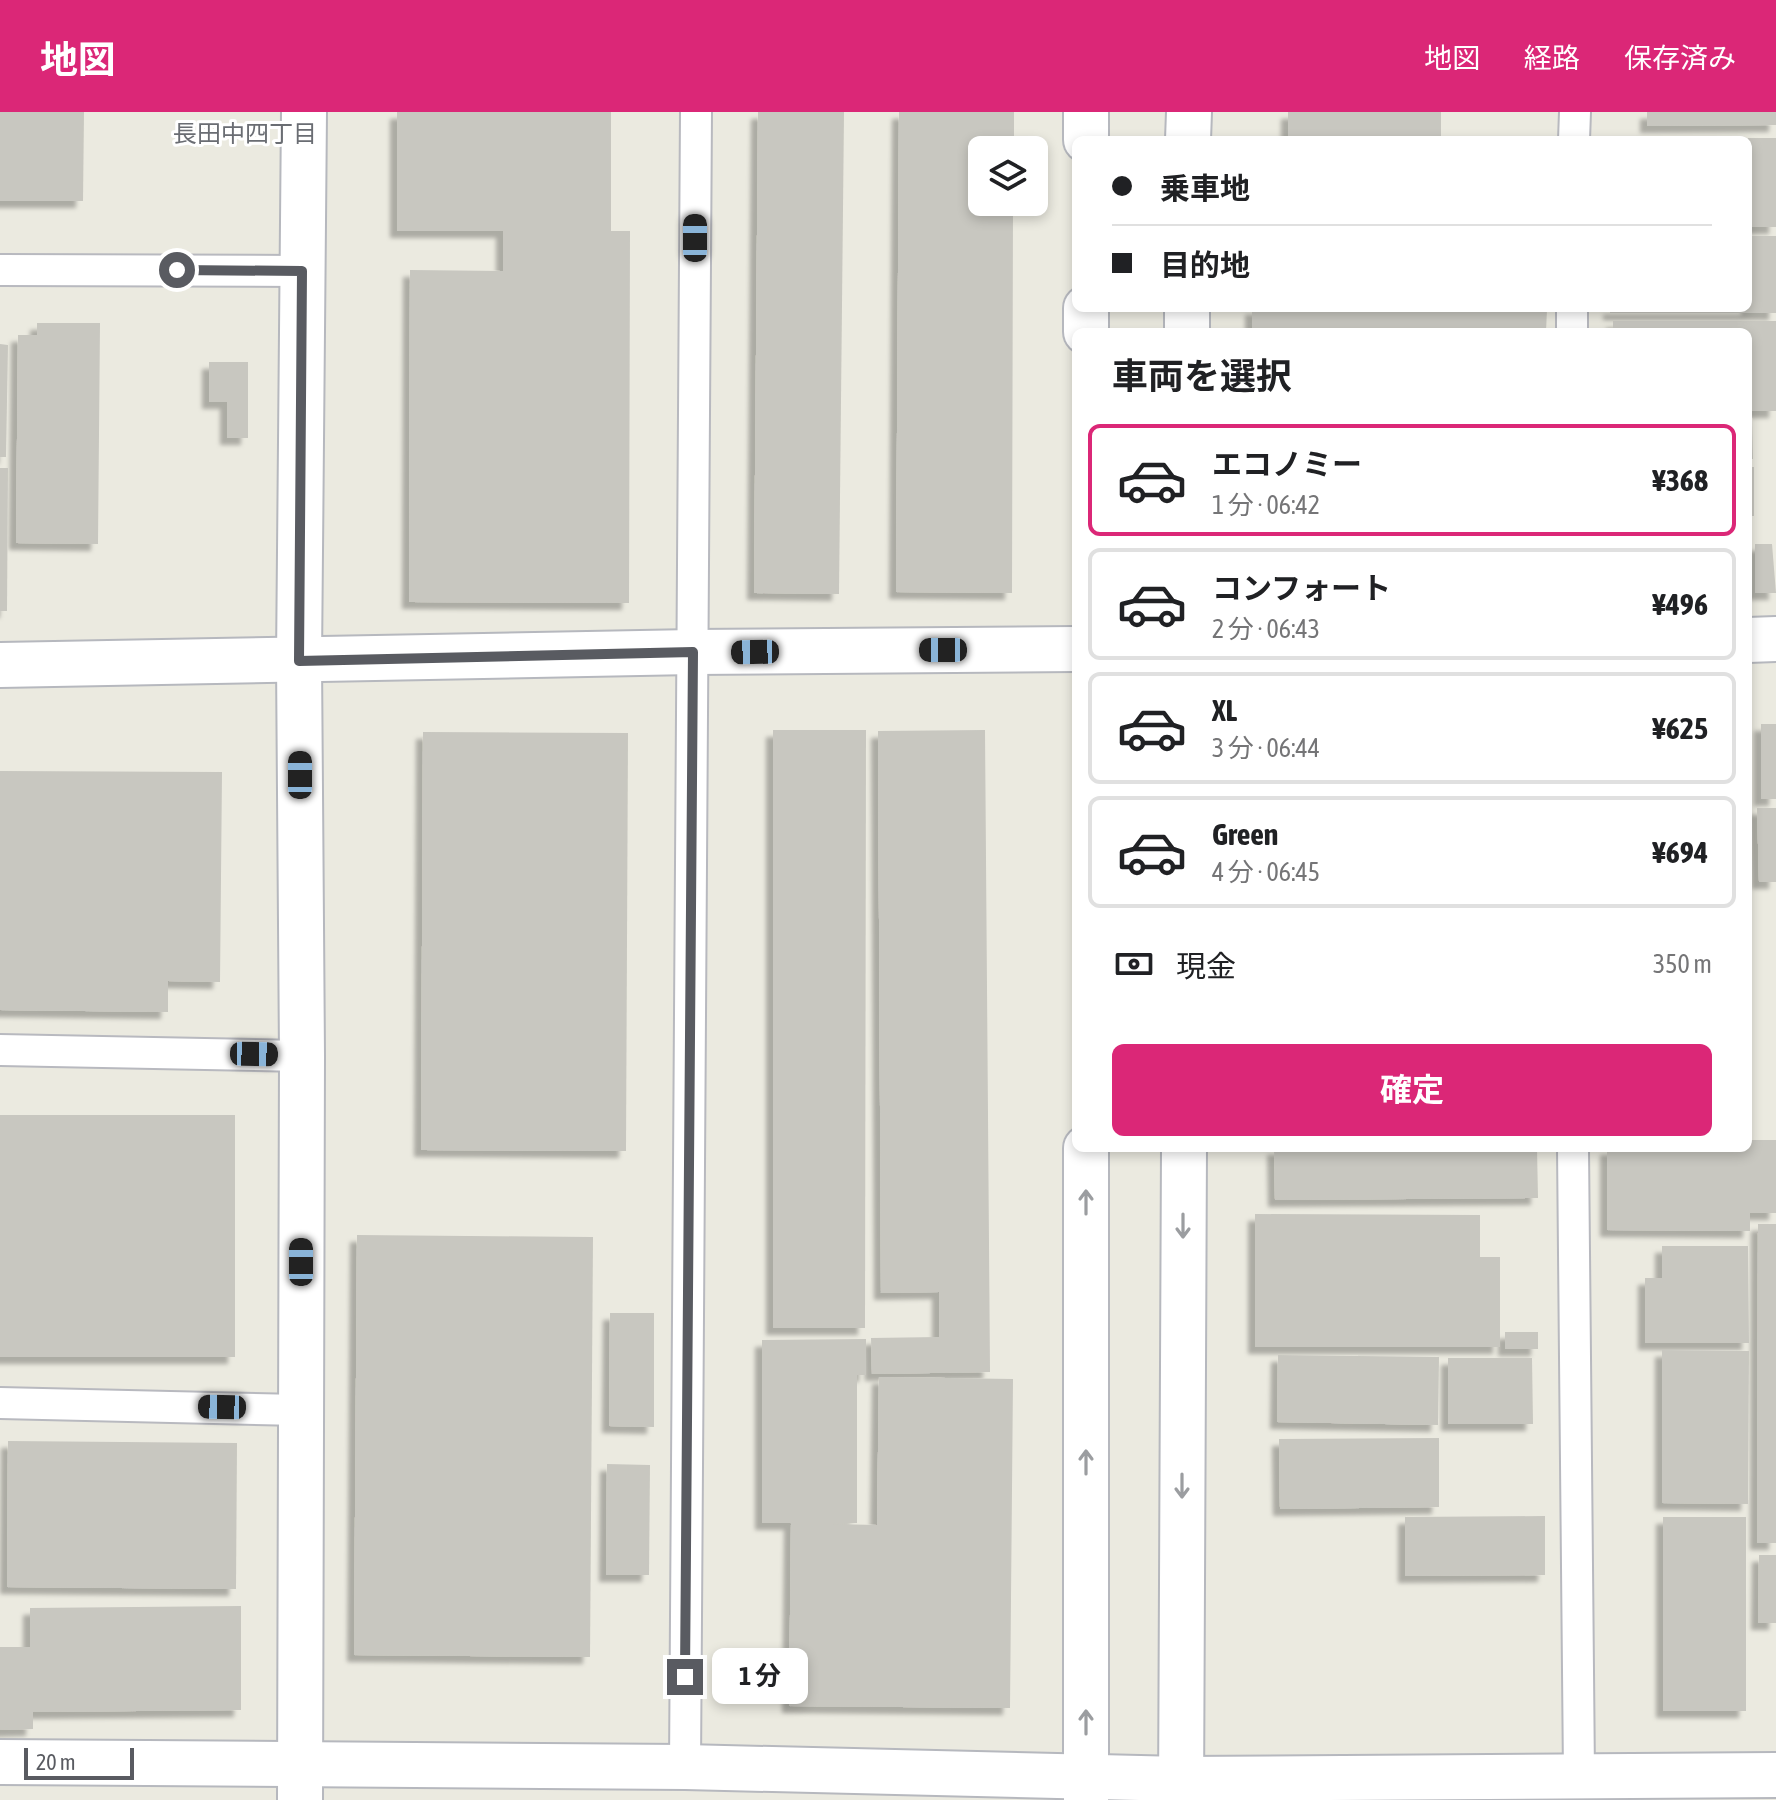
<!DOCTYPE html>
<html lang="ja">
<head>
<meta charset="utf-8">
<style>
  body { margin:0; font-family:"Asap Condensed","Noto Sans JP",sans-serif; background:#f6f6f6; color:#202124; height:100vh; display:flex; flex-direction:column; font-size:30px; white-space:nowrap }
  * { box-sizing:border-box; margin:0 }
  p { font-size:26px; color:#757577 }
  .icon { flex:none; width:44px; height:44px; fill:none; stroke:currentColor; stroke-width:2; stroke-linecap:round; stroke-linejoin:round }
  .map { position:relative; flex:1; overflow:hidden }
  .side { position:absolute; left:1072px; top:216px; width:680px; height:824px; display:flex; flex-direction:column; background:#fff; border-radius:12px; box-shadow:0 4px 12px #0003 }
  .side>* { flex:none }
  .hud { position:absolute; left:1072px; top:24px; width:680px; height:176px; border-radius:12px; box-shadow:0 4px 12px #0003; display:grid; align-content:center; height:176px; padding:0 40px; background:#fff }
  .tools { position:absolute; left:968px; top:24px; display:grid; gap:16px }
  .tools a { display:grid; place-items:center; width:80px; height:80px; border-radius:12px; background:#fff; box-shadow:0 4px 12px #0003; font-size:40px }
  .scale { position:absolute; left:24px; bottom:20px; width:110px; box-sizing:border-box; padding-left:8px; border:4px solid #595b61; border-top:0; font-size:22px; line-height:28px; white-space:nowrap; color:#595b61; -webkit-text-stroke:6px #fff; paint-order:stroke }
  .end { position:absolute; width:36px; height:36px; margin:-18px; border:10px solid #595b61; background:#fff; box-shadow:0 0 0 4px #fff }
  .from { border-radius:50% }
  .bubble { position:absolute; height:56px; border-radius:12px; background:#fff; box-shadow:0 4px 12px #0003; font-size:26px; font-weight:700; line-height:56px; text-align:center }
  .car { position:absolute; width:24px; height:48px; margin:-24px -12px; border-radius:10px; box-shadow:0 0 6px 2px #0007; background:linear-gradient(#222 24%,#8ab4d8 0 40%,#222 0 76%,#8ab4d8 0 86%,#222 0) }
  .hud b { display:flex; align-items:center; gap:28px; height:76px; font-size:30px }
  .hud b+b { border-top:2px solid #e0e0e0 }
  .hud i { width:20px; height:20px; background:#202124 }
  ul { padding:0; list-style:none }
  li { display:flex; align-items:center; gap:24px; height:112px; margin:0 16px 12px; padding:0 24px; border:4px solid #e0e0e0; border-radius:12px }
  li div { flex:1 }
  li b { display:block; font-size:30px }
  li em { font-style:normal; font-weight:700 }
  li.on { border-color:#db2777 }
  li>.icon { width:72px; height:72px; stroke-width:1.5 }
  h2 { padding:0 40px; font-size:36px; line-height:96px }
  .pay { display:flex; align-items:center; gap:20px; height:88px; padding:0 40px; font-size:30px }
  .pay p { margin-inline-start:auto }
  .cta { display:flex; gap:16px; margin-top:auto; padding:16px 40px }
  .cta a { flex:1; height:92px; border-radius:12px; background:#db2777; color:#fff; font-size:32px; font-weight:700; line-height:92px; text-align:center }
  header { display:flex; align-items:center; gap:48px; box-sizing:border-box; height:112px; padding:0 40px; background:#db2777; color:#fff }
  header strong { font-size:38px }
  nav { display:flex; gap:44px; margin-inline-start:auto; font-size:28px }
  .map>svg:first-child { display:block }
</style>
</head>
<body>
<header>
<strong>地図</strong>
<nav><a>地図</a><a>経路</a><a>保存済み</a></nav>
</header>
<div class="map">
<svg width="1776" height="1688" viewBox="0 0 1776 1688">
  <defs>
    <filter id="shadow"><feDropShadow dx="-7" dy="7" stdDeviation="2" flood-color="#0004"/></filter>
  </defs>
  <rect width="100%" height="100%" fill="#ebeae0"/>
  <g fill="#c8c7c0" filter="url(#shadow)">
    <polygon points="0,0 84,0 83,89 0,89"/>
    <polygon points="397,0 611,0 611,119 630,119 629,491 409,490 410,158 503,159 503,119 397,119"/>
    <polygon points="758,0 844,0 839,482 754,481"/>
    <polygon points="899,0 1014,0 1014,38 982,38 982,90 1013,90 1012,481 896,480"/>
    <rect x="1288" y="0" width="153" height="28"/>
    <polygon points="1647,0 1776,0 1776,13 1647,14"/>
    <polygon points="1620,24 1703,25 1703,28 1619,28"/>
    <rect x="1748" y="26" width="28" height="89"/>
    <polygon points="1748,124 1776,124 1776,201 1610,201 1610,196 1748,196"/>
    <polygon points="1252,196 1547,197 1546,220 1252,220"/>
    <polygon points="1613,209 1776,209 1776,299 1748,299 1748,220 1613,220"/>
    <polygon points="37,211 100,211 98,432 16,431 18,223 37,223"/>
    <polygon points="0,232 8,233 6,345 0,345"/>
    <polygon points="209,250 248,250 248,326 227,326 227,290 209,290"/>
    <polygon points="1748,305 1752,305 1753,347 1748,347"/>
    <rect x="1748" y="355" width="6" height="49"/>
    <polygon points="0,356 8,356 7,499 0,499"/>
    <polygon points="1748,416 1751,416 1752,481 1748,481"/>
    <polygon points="1755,432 1772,432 1776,481 1755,481"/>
    <rect x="1761" y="612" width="15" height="75"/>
    <polygon points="773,618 866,618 865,1216 773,1216"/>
    <polygon points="985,618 990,1260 872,1262 871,1226 939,1225 939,1180 881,1181 878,619"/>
    <polygon points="423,620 628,621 626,1039 421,1038"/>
    <polygon points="0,659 222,660 220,870 168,869 168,900 0,898"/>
    <polygon points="1757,696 1776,696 1776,770 1759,770"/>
    <rect x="1748" y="957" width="3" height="62"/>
    <rect x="0" y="1003" width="235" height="242"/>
    <polygon points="1748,1028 1776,1028 1776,1101 1750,1101 1750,1119 1607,1118 1607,1036 1748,1036"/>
    <polygon points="1274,1036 1537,1036 1538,1086 1275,1088"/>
    <polygon points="1255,1102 1480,1103 1480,1145 1500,1145 1500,1235 1255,1235"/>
    <polygon points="1758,1112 1776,1112 1776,1431 1757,1431"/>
    <polygon points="357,1123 593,1125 590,1545 354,1543"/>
    <polygon points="1662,1134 1748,1134 1749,1231 1645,1231 1645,1166 1662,1166"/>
    <polygon points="610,1201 654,1201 654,1315 609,1314"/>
    <rect x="1505" y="1220" width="33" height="17"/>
    <polygon points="866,1227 866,1263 857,1263 857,1411 832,1412 877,1413 879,1265 1013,1267 1010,1596 789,1594 791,1411 762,1411 762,1228"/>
    <polygon points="1662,1238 1749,1239 1748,1392 1662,1391"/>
    <polygon points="1278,1243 1439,1245 1438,1313 1277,1310"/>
    <polygon points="1448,1246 1532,1246 1533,1312 1448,1312"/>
    <polygon points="1439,1326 1439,1395 1280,1397 1279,1327"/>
    <polygon points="8,1329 237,1331 236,1477 7,1475"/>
    <polygon points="607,1352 650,1353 649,1463 606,1463"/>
    <polygon points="1545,1404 1545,1463 1405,1464 1405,1405"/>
    <rect x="1663" y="1405" width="83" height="194"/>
    <polygon points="1759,1443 1776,1443 1776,1511 1758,1511"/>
    <polygon points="241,1494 241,1598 33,1600 33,1617 0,1618 0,1535 30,1535 30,1496"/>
  </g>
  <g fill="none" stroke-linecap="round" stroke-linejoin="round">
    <g stroke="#b8b9bf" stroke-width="34">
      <g id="street">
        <polyline points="1574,28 1575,0"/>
        <polyline points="0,158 302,159"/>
        <polyline points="1572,220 1572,196"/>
        <polyline points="0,938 302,944"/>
        <polyline points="1573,1036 1579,1663"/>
        <polyline points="0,1291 300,1298"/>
        <polyline points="685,1655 696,0"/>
      </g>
    </g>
    <g stroke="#b6b8be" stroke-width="48">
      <g id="secondary">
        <polyline points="1086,28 1086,0"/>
        <polyline points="1188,28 1189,0"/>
        <polyline points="1086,220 1086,196"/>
        <polyline points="1187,220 1187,196"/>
        <polyline points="1748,528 1776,527"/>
        <polyline points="0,553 693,540 1076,537"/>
        <polyline points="1086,1036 1086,1688"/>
        <polyline points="0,1650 685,1655 1181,1667 1776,1663"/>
        <polyline points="300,1688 302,944 299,549 304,0"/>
        <polyline points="1181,1688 1184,1036"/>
      </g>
    </g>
    <use href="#street" stroke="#fff" stroke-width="30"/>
    <use href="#secondary" stroke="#fff" stroke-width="44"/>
  </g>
  <defs><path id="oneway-shaft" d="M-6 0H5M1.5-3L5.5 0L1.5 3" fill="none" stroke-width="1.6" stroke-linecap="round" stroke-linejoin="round" transform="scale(2)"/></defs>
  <g stroke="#9b9da0">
    <use href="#oneway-shaft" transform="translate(1086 1090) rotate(-90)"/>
    <use href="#oneway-shaft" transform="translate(1183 1114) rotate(90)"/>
    <use href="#oneway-shaft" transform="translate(1086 1350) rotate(-90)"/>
    <use href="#oneway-shaft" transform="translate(1182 1374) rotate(90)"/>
    <use href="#oneway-shaft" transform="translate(1086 1610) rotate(-90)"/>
  </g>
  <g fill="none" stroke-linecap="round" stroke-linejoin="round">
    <polyline stroke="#595b61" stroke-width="10" points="177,158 302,159 299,549 693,540 685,1565"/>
  </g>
  <g text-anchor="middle" stroke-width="6" stroke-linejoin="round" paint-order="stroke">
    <g font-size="24" fill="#6a6d73" stroke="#fff">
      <text x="245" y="30">長田中四丁目</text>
    </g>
  </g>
</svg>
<div class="tools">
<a><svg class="icon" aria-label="layers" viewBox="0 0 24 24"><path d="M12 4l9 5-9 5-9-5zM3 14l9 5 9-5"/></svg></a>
</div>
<div class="scale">20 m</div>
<i class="end from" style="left:177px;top:158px"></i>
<i class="end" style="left:685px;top:1565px"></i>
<div class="bubble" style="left:712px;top:1536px;width:96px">1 分</div>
<i class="car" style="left:695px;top:126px;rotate:0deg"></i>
<i class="car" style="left:943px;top:538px;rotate:270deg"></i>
<i class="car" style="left:755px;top:540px;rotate:269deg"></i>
<i class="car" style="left:300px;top:663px;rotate:0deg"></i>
<i class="car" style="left:254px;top:942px;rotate:91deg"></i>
<i class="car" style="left:301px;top:1150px;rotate:0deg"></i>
<i class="car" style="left:222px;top:1295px;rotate:271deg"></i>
<div class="hud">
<b><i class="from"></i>乗車地</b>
<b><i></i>目的地</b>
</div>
<section class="side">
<h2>車両を選択</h2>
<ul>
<li class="on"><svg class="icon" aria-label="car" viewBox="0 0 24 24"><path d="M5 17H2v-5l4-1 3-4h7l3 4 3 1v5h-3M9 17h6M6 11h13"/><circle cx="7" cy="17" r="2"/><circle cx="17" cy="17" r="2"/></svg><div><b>エコノミー</b><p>1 分 · 06:42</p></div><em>¥368</em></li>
<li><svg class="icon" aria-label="car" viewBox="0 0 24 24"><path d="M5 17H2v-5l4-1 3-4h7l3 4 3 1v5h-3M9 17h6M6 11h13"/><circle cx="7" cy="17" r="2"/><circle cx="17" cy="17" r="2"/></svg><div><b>コンフォート</b><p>2 分 · 06:43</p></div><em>¥496</em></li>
<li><svg class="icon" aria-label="car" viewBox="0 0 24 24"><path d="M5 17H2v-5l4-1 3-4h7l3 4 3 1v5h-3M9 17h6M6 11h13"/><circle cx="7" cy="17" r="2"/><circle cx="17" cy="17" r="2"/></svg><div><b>XL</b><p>3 分 · 06:44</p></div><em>¥625</em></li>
<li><svg class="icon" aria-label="car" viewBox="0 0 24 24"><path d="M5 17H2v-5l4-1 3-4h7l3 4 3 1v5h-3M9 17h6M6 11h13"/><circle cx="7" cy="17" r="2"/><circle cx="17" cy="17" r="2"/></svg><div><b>Green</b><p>4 分 · 06:45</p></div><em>¥694</em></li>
</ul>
<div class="pay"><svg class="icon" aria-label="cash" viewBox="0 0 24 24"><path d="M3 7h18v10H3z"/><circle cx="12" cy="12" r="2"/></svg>現金<p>350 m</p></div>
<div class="cta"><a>確定</a></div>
</section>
</div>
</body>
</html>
